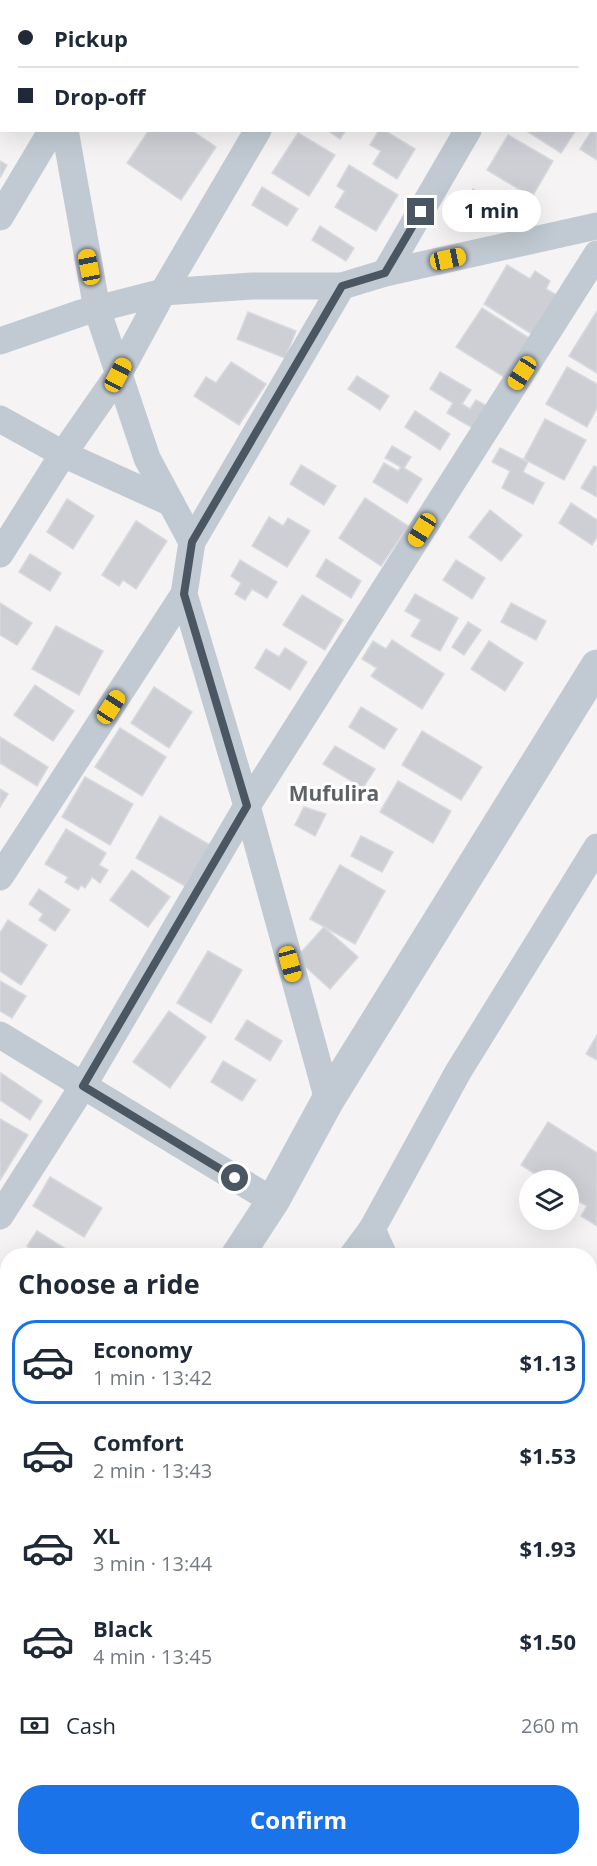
<!DOCTYPE html>
<html lang="en">
<head>
<meta charset="utf-8">
<style>
  body { margin:0; font-family:"Open Sans",sans-serif; background:#f6f6f7; color:#1f2937; height:100vh; display:flex; flex-direction:column; font-size:22px; white-space:nowrap }
  * { box-sizing:border-box; margin:0 }
  p { font-size:20px; color:#747a83 }
  .icon { flex:none; width:33px; height:33px; fill:none; stroke:currentColor; stroke-width:2; stroke-linecap:round; stroke-linejoin:round }
  .map { position:relative; flex:1; overflow:hidden }
  .side { position:absolute; left:0px; top:1248px; width:597px; height:618px; display:flex; flex-direction:column; background:#fff; border-radius:24px 24px 0 0; box-shadow:0 6px 24px #0002 }
  .side>* { flex:none }
  .guide { position:absolute; left:0px; top:0px; width:597px; height:132px; box-shadow:0 6px 24px #0002; display:grid; align-content:center; height:132px; padding:0 18px; background:#fff }
  .fabs { position:absolute; left:519px; top:1170px; display:grid; gap:12px }
  .fabs a { display:grid; place-items:center; width:60px; height:60px; border-radius:50%; background:#fff; box-shadow:0 6px 24px #0002; font-size:30px }
  .end { position:absolute; width:27px; height:27px; margin:-14px; border:8px solid #4a5661; background:#fff; box-shadow:0 0 0 3px #fff }
  .from { border-radius:50% }
  .bubble { position:absolute; height:42px; border-radius:21px; background:#fff; box-shadow:0 6px 24px #0002; font-size:20px; font-weight:700; line-height:42px; text-align:center }
  .car { position:absolute; width:18px; height:36px; margin:-18px -9px; border-radius:8px; box-shadow:0 0 4px 2px #0007; background:linear-gradient(#f5c518 24%,#345 0 40%,#f5c518 0 76%,#345 0 86%,#f5c518 0) }
  .guide b { display:flex; align-items:center; gap:21px; height:57px; font-size:22px }
  .guide b+b { border-top:2px solid #e0e1e3 }
  .guide i { width:15px; height:15px; background:#1f2937 }
  ul { padding:0; list-style:none }
  li { display:flex; align-items:center; gap:18px; height:84px; margin:0 12px 9px; padding:0 6px; border:3px solid transparent; border-radius:24px }
  li div { flex:1 }
  li b { display:block; font-size:22px }
  li em { font-style:normal; font-weight:700 }
  li.current { border-color:#1a73e8 }
  li>.icon { width:54px; height:54px; stroke-width:1.5 }
  h2 { padding:0 18px; font-size:27px; line-height:72px }
  .pay { display:flex; align-items:center; gap:15px; height:66px; padding:0 18px; font-size:22px }
  .pay p { margin-inline-start:auto }
  .cta { display:flex; gap:12px; margin-top:auto; padding:12px 18px }
  .cta a { flex:1; height:69px; border-radius:24px; background:#1a73e8; color:#fff; font-size:24px; font-weight:700; line-height:69px; text-align:center }
  .map>svg:first-child { display:block }
</style>
</head>
<body>
<div class="map">
<svg width="597" height="1866" viewBox="0 0 597 1866">
  <rect width="100%" height="100%" fill="#f5f3f3"/>
  <g fill="#cdcfd5" stroke="#d7d9de" stroke-width="1.5">
    <polygon points="155,0 191,0 193,2 154,2"/>
    <polygon points="241,0 290,0 293,2 240,2"/>
    <polygon points="462,0 493,0 495,2 461,2"/>
    <polygon points="591,0 597,0 597,50 596,2 590,2"/>
    <polygon points="149,130 191,130 216,147 181,200 127,163"/>
    <polygon points="327,130 346,130 340,139"/>
    <polygon points="379,130 384,130 415,149 397,179 373,164 381,151 370,145"/>
    <polygon points="525,130 576,130 561,153"/>
    <polygon points="592,130 597,133 597,160 580,149"/>
    <polygon points="298,133 335,155 309,196 272,173"/>
    <polygon points="508,135 553,161 532,197 487,170"/>
    <polygon points="0,161 7,165 0,178"/>
    <polygon points="349,165 398,195 376,231 335,207 345,191 337,186"/>
    <polygon points="262,187 298,209 287,226 252,205"/>
    <polygon points="473,189 508,209 498,226 463,206"/>
    <polygon points="320,226 354,248 346,261 312,240"/>
    <polygon points="507,265 530,279 535,271 550,281 546,289 560,297 535,336 484,304"/>
    <polygon points="482,308 529,338 504,377 456,347"/>
    <polygon points="597,311 597,373 569,356"/>
    <polygon points="248,312 296,331 285,358 237,339"/>
    <polygon points="231,362 266,384 239,425 194,396 206,377 216,383"/>
    <polygon points="567,367 597,384 597,408 587,427 546,404"/>
    <polygon points="440,372 471,390 462,404 470,409 476,400 489,407 476,430 447,413 453,403 430,389"/>
    <polygon points="357,376 389,396 380,410 348,389"/>
    <polygon points="415,411 450,434 440,450 405,427"/>
    <polygon points="545,419 586,440 564,480 524,459"/>
    <polygon points="392,446 411,457 404,468 422,479 407,503 373,482 384,463 398,471 401,467 385,458"/>
    <polygon points="500,448 528,462 523,472 544,483 533,504 502,488 510,471 492,462"/>
    <polygon points="301,465 336,486 324,505 290,484"/>
    <polygon points="594,466 597,467 597,497 581,488"/>
    <polygon points="365,498 408,526 381,566 339,538"/>
    <polygon points="67,499 94,516 73,549 47,532"/>
    <polygon points="571,503 597,520 597,537 592,545 559,523"/>
    <polygon points="490,510 522,535 501,561 469,537"/>
    <polygon points="269,517 283,526 288,518 310,531 287,567 252,546"/>
    <polygon points="136,521 167,541 136,589 123,580 119,586 102,575"/>
    <polygon points="30,554 61,573 50,591 19,572"/>
    <polygon points="326,559 361,581 351,598 316,576"/>
    <polygon points="240,560 277,582 267,598 252,589 245,600 235,594 241,583 231,576"/>
    <polygon points="456,560 485,578 472,599 443,580"/>
    <polygon points="415,594 458,618 440,651 411,636 421,620 405,611"/>
    <polygon points="302,595 343,620 325,650 283,625"/>
    <polygon points="0,603 32,623 17,645 0,635"/>
    <polygon points="511,603 546,621 536,640 501,622"/>
    <polygon points="468,622 481,630 464,655 452,647"/>
    <polygon points="56,626 103,651 79,695 32,669"/>
    <polygon points="392,640 444,674 422,709 371,676 377,668 362,659 373,641 386,649"/>
    <polygon points="489,641 523,663 505,691 471,669"/>
    <polygon points="285,648 307,662 290,690 255,668 266,649 279,657"/>
    <polygon points="35,685 74,711 53,741 14,715"/>
    <polygon points="154,687 192,712 169,748 131,723"/>
    <polygon points="361,707 397,729 384,749 349,727"/>
    <polygon points="120,728 166,757 142,796 95,767"/>
    <polygon points="422,731 482,767 461,800 402,765"/>
    <polygon points="0,737 48,767 37,786 0,763"/>
    <polygon points="335,746 375,769 363,788 323,764"/>
    <polygon points="85,777 133,804 110,845 62,817"/>
    <polygon points="398,781 451,811 433,843 380,812"/>
    <polygon points="0,789 8,794 0,807"/>
    <polygon points="304,807 326,814 315,836 295,825"/>
    <polygon points="160,816 210,845 185,886 136,858"/>
    <polygon points="66,829 106,853 99,865 108,870 100,883 92,877 85,888 81,885 78,890 65,882 68,877 45,864"/>
    <polygon points="361,836 393,852 382,872 351,856"/>
    <polygon points="340,865 385,891 355,944 310,919"/>
    <polygon points="132,870 170,897 148,927 110,900"/>
    <polygon points="39,889 70,910 55,931 39,920 43,914 29,904"/>
    <polygon points="8,920 47,945 21,985 0,971 0,933"/>
    <polygon points="324,927 358,957 330,989 296,958"/>
    <polygon points="208,951 242,970 211,1023 177,1003"/>
    <polygon points="0,981 26,996 12,1018 0,1011"/>
    <polygon points="169,1011 206,1037 170,1088 133,1062"/>
    <polygon points="247,1020 282,1041 270,1061 235,1039"/>
    <polygon points="597,1035 597,1060 586,1054"/>
    <polygon points="223,1061 256,1080 242,1101 211,1082"/>
    <polygon points="1,1073 42,1101 30,1120 0,1100"/>
    <polygon points="0,1119 28,1135 0,1180"/>
    <polygon points="548,1122 597,1153 597,1226 581,1216 587,1206 568,1195 568,1180 545,1180 521,1165"/>
    <polygon points="50,1177 102,1208 84,1237 33,1206"/>
    <polygon points="37,1231 69,1251 66,1256 42,1256 27,1246"/>
    <polygon points="531,1250 540,1256 527,1256"/>
    <polygon points="8,1274 8,1298 0,1293 0,1286"/>
    <polygon points="0,1328 8,1333 8,1356 0,1351"/>
    <polygon points="590,1335 597,1340 597,1354 593,1360 590,1358"/>
    <polygon points="8,1405 8,1435 0,1429 0,1415"/>
    <polygon points="597,1630 597,1667 590,1662 590,1641"/>
    <polygon points="590,1723 597,1728 597,1782 590,1777"/>
    <polygon points="436,1858 492,1858 504,1866 431,1866"/>
    <polygon points="166,1861 180,1866 164,1866"/>
  </g>
  <g fill="none" stroke-linecap="round" stroke-linejoin="round">
    <g stroke="#c1cad2" stroke-width="27">
      <polyline points="41,0 41,2"/>
      <polyline points="127,2 127,0"/>
      <polyline points="335,2 336,0"/>
      <polyline points="544,2 545,0"/>
      <polyline points="65,130 97,309 147,458 192,542 184,594 247,806 328,1100"/>
      <polyline points="0,217 52,130"/>
      <polyline points="385,273 468,130"/>
      <polyline points="0,341 81,313 163,292 252,286 342,286 385,273 597,226"/>
      <polyline points="0,419 63,454 171,503"/>
      <polyline points="192,542 342,286"/>
      <polyline points="0,554 63,454 118,375 163,292 258,130"/>
      <polyline points="0,877 184,594"/>
      <polyline points="0,1035 273,1201"/>
      <polyline points="0,1216 83,1086 247,806 597,254"/>
      <polyline points="352,1256 372,1229"/>
      <polyline points="384,1256 372,1229 458,1072 597,847"/>
      <polyline points="0,1513 8,1511"/>
      <polyline points="54,1866 57,1858"/>
      <polyline points="305,1866 308,1858"/>
    </g>
    <g stroke="#c1cad2" stroke-width="33">
      <polyline points="237,1256 273,1201 328,1100 597,666"/>
      <polyline points="0,1628 8,1616"/>
    </g>
  </g>
  <g fill="none" stroke-linecap="round" stroke-linejoin="round">
    <polyline stroke="#4a5661" stroke-width="8" points="235,1178 83,1086 247,806 184,594 192,542 342,286 385,273 421,212"/>
  </g>
  <g text-anchor="middle" stroke-width="6" stroke-linejoin="round" paint-order="stroke">
    <g font-size="21" font-weight="bold" fill="#5f6368" stroke="#fff">
      <text x="334" y="801">Mufulira</text>
    </g>
  </g>
</svg>
<div class="fabs">
<a><svg class="icon" aria-label="layers" viewBox="0 0 24 24"><path d="M12 4l9 5-9 5-9-5zM3 14l9 5 9-5"/></svg></a>
</div>
<i class="end from" style="left:235px;top:1178px"></i>
<i class="end" style="left:421px;top:212px"></i>
<div class="bubble" style="left:442px;top:190px;width:99px">1 min</div>
<i class="car" style="left:448px;top:259px;rotate:78deg"></i>
<i class="car" style="left:89px;top:267px;rotate:349deg"></i>
<i class="car" style="left:522px;top:373px;rotate:213deg"></i>
<i class="car" style="left:118px;top:375px;rotate:28deg"></i>
<i class="car" style="left:422px;top:530px;rotate:212deg"></i>
<i class="car" style="left:111px;top:707px;rotate:33deg"></i>
<i class="car" style="left:290px;top:964px;rotate:165deg"></i>
<div class="guide">
<b><i class="from"></i>Pickup</b>
<b><i></i>Drop-off</b>
</div>
<section class="side">
<h2>Choose a ride</h2>
<ul>
<li class="current"><svg class="icon" aria-label="car" viewBox="0 0 24 24"><path d="M5 17H2v-5l4-1 3-4h7l3 4 3 1v5h-3M9 17h6M6 11h13"/><circle cx="7" cy="17" r="2"/><circle cx="17" cy="17" r="2"/></svg><div><b>Economy</b><p>1 min · 13:42</p></div><em>$1.13</em></li>
<li><svg class="icon" aria-label="car" viewBox="0 0 24 24"><path d="M5 17H2v-5l4-1 3-4h7l3 4 3 1v5h-3M9 17h6M6 11h13"/><circle cx="7" cy="17" r="2"/><circle cx="17" cy="17" r="2"/></svg><div><b>Comfort</b><p>2 min · 13:43</p></div><em>$1.53</em></li>
<li><svg class="icon" aria-label="car" viewBox="0 0 24 24"><path d="M5 17H2v-5l4-1 3-4h7l3 4 3 1v5h-3M9 17h6M6 11h13"/><circle cx="7" cy="17" r="2"/><circle cx="17" cy="17" r="2"/></svg><div><b>XL</b><p>3 min · 13:44</p></div><em>$1.93</em></li>
<li><svg class="icon" aria-label="car" viewBox="0 0 24 24"><path d="M5 17H2v-5l4-1 3-4h7l3 4 3 1v5h-3M9 17h6M6 11h13"/><circle cx="7" cy="17" r="2"/><circle cx="17" cy="17" r="2"/></svg><div><b>Black</b><p>4 min · 13:45</p></div><em>$1.50</em></li>
</ul>
<div class="pay"><svg class="icon" aria-label="cash" viewBox="0 0 24 24"><path d="M3 7h18v10H3z"/><circle cx="12" cy="12" r="2"/></svg>Cash<p>260 m</p></div>
<div class="cta"><a>Confirm</a></div>
</section>
</div>
</body>
</html>
